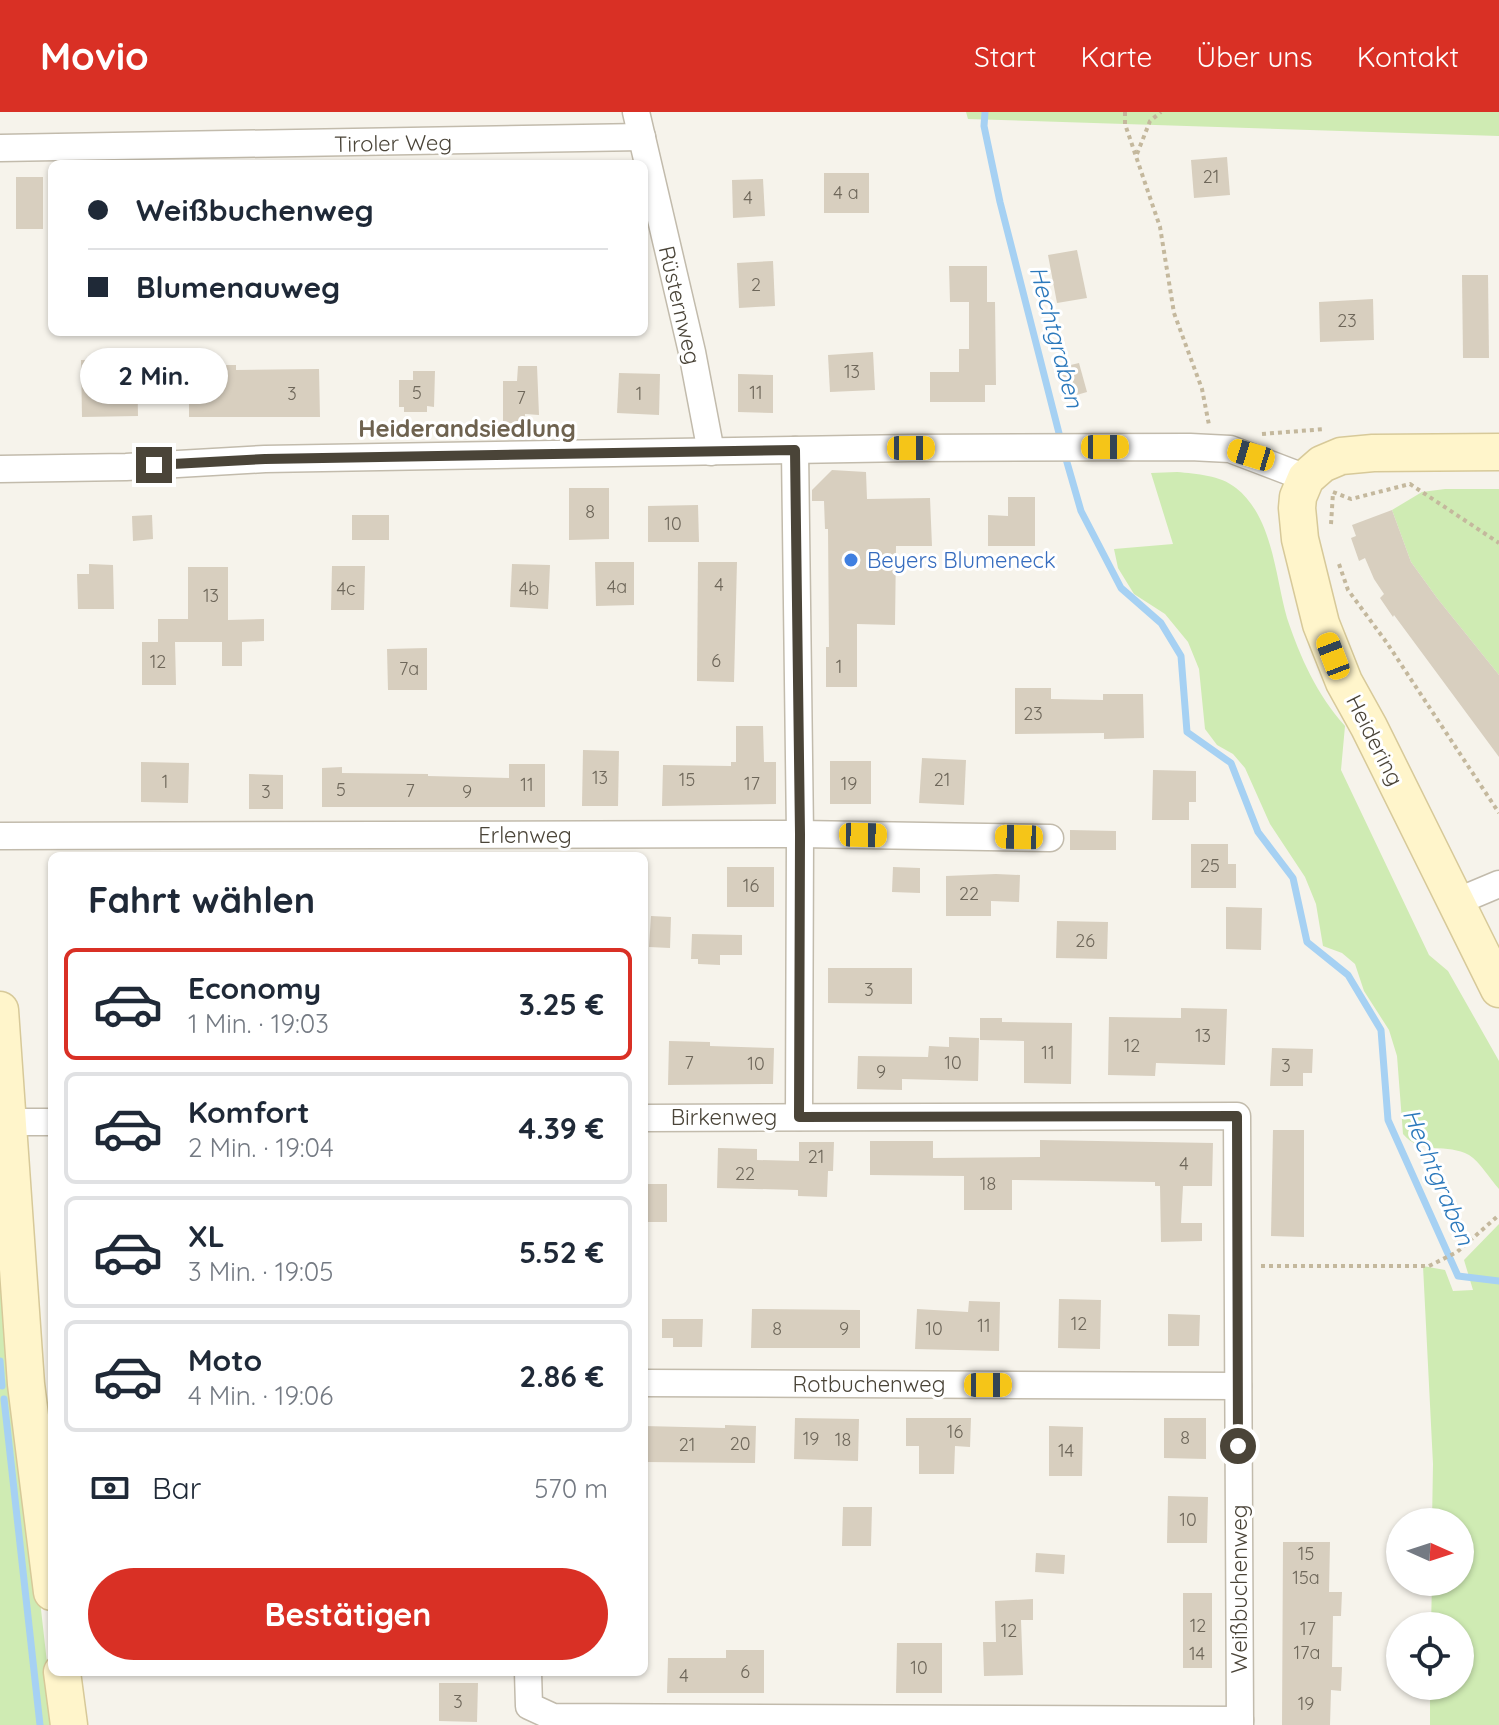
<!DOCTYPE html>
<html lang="de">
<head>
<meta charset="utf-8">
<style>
  body { margin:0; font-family:Quicksand,sans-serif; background:#f6f6f7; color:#1f2937; height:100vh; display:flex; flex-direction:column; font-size:30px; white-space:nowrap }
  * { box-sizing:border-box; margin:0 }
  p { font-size:26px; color:#747a83 }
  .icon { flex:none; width:44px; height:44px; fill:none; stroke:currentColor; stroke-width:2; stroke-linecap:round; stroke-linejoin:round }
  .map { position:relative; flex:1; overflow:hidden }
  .sheet { position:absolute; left:48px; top:740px; width:600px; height:824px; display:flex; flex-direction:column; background:#fff; border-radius:12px; box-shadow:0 2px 6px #0004 }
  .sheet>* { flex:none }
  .banner { position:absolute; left:48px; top:48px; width:600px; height:176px; border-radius:12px; box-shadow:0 2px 6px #0004; display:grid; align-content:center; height:176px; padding:0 40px; background:#fff }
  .needle { width:52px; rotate:93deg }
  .controls { position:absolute; left:1386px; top:1396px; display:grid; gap:16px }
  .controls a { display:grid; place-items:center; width:88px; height:88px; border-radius:50%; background:#fff; box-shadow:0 2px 6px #0004; font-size:40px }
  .end { position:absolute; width:36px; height:36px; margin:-18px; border:10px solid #4a4438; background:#fff; box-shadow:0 0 0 4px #fff }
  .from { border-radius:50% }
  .bubble { position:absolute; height:56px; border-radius:28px; background:#fff; box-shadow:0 2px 6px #0004; font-size:26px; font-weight:800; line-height:56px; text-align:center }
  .car { position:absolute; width:24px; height:48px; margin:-24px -12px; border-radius:10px; box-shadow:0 0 6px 2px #0007; background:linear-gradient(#f5c518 24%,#345 0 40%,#f5c518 0 76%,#345 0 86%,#f5c518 0) }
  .banner b { display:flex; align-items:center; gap:28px; height:76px; font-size:30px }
  .banner b+b { border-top:2px solid #e0e1e3 }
  .banner i { width:20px; height:20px; background:#1f2937 }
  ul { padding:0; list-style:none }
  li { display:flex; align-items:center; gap:24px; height:112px; margin:0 16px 12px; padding:0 24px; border:4px solid #e0e1e3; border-radius:12px }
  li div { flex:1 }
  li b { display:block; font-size:30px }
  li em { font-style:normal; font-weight:800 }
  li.current { border-color:#d93025 }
  li>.icon { width:72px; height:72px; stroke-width:1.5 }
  h2 { padding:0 40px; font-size:36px; line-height:96px }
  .pay { display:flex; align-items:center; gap:20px; height:88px; padding:0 40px; font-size:30px }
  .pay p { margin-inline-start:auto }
  .cta { display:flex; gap:16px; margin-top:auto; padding:16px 40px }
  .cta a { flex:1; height:92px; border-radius:48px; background:#d93025; color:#fff; font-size:32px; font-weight:800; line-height:92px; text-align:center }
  header { display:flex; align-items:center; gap:48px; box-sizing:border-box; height:112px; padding:0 40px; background:#d93025; color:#fff }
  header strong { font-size:38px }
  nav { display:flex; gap:44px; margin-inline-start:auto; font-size:28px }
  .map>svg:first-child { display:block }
</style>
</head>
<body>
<header>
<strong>Movio</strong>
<nav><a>Start</a><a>Karte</a><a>Über uns</a><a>Kontakt</a></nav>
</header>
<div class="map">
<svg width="1499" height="1613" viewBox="0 0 1499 1613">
  <rect width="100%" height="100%" fill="#f6f3eb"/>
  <g fill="#cfebb3">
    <polygon points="966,0 1499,0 1499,24 968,7"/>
    <path d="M1177 360C1197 362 1220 363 1236 376 1273 405 1275 464 1287 506 1300 545 1317 583 1345 614L1341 658 1429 843 1448 859 1499 949V1077C1490 1067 1480 1050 1469 1043 1448 1031 1420 1043 1403 1022L1397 944 1389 918 1364 879 1355 852 1342 841 1323 834 1316 792 1305 765 1270 712 1245 656 1233 642 1217 633 1205 617 1199 557 1188 530 1165 502 1134 482 1118 456 1114 437 1173 432 1151 361Z"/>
    <polygon points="1445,377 1499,377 1499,563 1437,486 1411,450 1392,398 1422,380"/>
    <polygon points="0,1059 16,1275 54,1613 0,1613"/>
    <polygon points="1499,1112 1499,1613 1430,1613 1430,1574 1460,1574 1460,1514 1431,1514 1432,1470 1460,1470 1460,1410 1432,1410 1433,1352 1423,1154 1445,1158 1453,1179 1473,1178 1464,1148"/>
  </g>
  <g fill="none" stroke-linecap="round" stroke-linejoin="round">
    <g stroke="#a6d1f3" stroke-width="7">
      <polyline points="985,0 984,14 1000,90 1061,329"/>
      <polyline points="1064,340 1081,399 1121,476 1161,511 1181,544 1187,620 1231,651 1258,720 1293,766 1307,830 1348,863 1381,918 1388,1008 1458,1164 1499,1169"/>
      <polyline points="0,1249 2,1274"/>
      <polyline points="4,1287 40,1613"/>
    </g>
  </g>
  <g fill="#d8cfbf">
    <polygon points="1227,45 1230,83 1194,86 1191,48"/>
    <rect x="824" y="61" width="45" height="40"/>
    <rect x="16" y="65" width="27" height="52"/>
    <polygon points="763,67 765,104 733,106 732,68"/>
    <polygon points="1077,138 1087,186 1057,191 1048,143"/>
    <polygon points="773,149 775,194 739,196 737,151"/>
    <polygon points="949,154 987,154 987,190 995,190 996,273 985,273 985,290 930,290 930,260 959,260 959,237 969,237 969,190 978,190 950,190"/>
    <polygon points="1462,163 1488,163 1489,246 1463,246"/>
    <polygon points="1373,187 1374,228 1320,230 1319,190"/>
    <polygon points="873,240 875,278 830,280 828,243"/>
    <polygon points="137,247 138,304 82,305 81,248"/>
    <polygon points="1079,251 1087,280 1066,286 1058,256"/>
    <polygon points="189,253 236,253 236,258 319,257 320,305 189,305"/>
    <polygon points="518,254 537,254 539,303 525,302 525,311 503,311 503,269 517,269"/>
    <polygon points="413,259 435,259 434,295 427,294 427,300 404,300 404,295 399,295 399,268 413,268"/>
    <polygon points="619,261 660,262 659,303 617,301"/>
    <polygon points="738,262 773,263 773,301 738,300"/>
    <polygon points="832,358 866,360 867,387 930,386 932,434 896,434 895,513 857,512 857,575 826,575 826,535 829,535 828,417 825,417 824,389 812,389 812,378"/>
    <polygon points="569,376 609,376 609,427 569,428"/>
    <polygon points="1008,385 1035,385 1035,434 988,434 988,403 1008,404"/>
    <polygon points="698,393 699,430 648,430 648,394"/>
    <polygon points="1392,398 1411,450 1437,486 1499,563 1499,645 1394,503 1393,505 1380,486 1384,482 1374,467 1365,446 1359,449 1351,426 1356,424 1352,413"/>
    <polygon points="152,403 153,427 133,429 132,404"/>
    <rect x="352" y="403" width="37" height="25"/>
    <polygon points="595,450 634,450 634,493 596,494"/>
    <polygon points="698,450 737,450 734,570 697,569"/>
    <polygon points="89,452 113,453 114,497 78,497 77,462 89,462"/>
    <polygon points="512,452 550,453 548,497 510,495"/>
    <polygon points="332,454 365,454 364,498 331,498"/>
    <polygon points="188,455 228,455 228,508 264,507 264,529 242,530 242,554 222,554 222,530 175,530 176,573 142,573 142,530 158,530 158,507 188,507"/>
    <polygon points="427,536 427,578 388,578 387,537"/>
    <polygon points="1015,576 1051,576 1051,587 1103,588 1103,582 1143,582 1144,626 1104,627 1104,621 1015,622"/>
    <polygon points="736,614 763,614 764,650 776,650 776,692 662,694 663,653 731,654 731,650 736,650"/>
    <polygon points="583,638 619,639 618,694 582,694"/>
    <polygon points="922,646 966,648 964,693 919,691"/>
    <rect x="830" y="649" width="41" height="43"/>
    <polygon points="141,650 189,651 188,691 141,690"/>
    <polygon points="509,652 545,652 545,695 322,695 322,656 342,655 342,661 428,662 428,664 509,666"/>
    <polygon points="1153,658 1196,659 1196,690 1189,690 1189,708 1152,708"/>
    <polygon points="249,662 283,663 283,697 249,697"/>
    <polygon points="1070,718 1116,719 1116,738 1070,738"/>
    <polygon points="1191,732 1228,732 1228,752 1236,752 1236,776 1191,776"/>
    <rect x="727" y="755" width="47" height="40"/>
    <polygon points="893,755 920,756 920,781 892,780"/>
    <polygon points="996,762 1020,763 1019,790 991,789 991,804 946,804 946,764"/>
    <polygon points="1226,795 1262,796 1261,838 1226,837"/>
    <polygon points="651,804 671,805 670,836 649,835"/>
    <polygon points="1057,809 1108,810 1107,847 1056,846"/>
    <polygon points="692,822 742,823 742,843 720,843 720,853 698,852 698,847 691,847"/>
    <polygon points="828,856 912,856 912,892 828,891"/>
    <polygon points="1181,896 1227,897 1225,953 1156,951 1155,964 1108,963 1109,905 1181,906"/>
    <polygon points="980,906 1002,906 1002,910 1072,911 1071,972 1024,971 1024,929 980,928"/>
    <polygon points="949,925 979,926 978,969 902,967 902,978 857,977 858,944 928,945 929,934 949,935"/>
    <polygon points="669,929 710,930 710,934 774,936 773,972 668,973"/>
    <polygon points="1272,936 1313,937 1312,961 1303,961 1303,974 1270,974"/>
    <polygon points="1273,1018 1304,1018 1304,1125 1271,1124"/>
    <polygon points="1040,1028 1213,1031 1212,1074 1183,1074 1181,1111 1202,1111 1202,1129 1161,1130 1160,1074 1155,1074 1155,1070 1012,1068 1012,1098 964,1098 964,1064 870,1063 870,1029 933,1029 933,1046 1040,1045"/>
    <polygon points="799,1030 834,1030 833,1059 828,1059 827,1085 798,1084 798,1078 717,1076 718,1036 757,1037 757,1048 799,1049"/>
    <rect x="644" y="1072" width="23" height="38"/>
    <polygon points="1059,1187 1101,1188 1100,1237 1058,1236"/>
    <polygon points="969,1189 1000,1190 999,1239 915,1237 917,1197 968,1200"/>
    <polygon points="752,1197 860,1198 860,1236 751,1236"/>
    <polygon points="1168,1202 1200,1203 1199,1234 1168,1234"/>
    <polygon points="662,1207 703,1207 702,1235 673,1235 673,1226 662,1226"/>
    <polygon points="795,1306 859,1307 858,1349 794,1347"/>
    <polygon points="906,1306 971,1306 970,1335 955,1334 954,1362 919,1362 919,1334 906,1334"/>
    <polygon points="1164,1306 1206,1306 1206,1347 1164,1346"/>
    <polygon points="725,1313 756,1314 755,1351 644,1350 644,1314 725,1316"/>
    <polygon points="1049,1314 1083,1315 1082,1364 1049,1364"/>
    <polygon points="1168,1384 1208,1385 1207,1431 1167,1431"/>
    <polygon points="843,1395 872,1395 871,1434 842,1434"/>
    <polygon points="1283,1430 1330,1430 1329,1480 1342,1480 1341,1504 1333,1504 1332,1555 1342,1555 1341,1579 1331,1578 1330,1613 1282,1613"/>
    <polygon points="1036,1441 1065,1443 1064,1462 1035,1460"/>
    <rect x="1183" y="1481" width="29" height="75"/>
    <polygon points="1033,1487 1033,1508 1021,1508 1023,1563 984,1564 983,1530 996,1530 995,1489"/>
    <polygon points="897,1531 942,1531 942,1581 896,1581"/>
    <polygon points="726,1538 764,1538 764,1581 667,1581 668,1546 726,1546"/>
    <polygon points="439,1571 478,1571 477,1610 439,1609"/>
  </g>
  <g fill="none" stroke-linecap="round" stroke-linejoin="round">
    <g stroke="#c2bbac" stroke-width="29">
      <g id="street">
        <polyline points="636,0 692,240 711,340"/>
        <polyline points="0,36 642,25"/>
        <polyline points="795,338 800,722 799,1005"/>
        <polyline points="0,357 126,355 265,347 911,336 1190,335 1230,337 1306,366"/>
        <polyline points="0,724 800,722 1050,726"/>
        <polyline points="1456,790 1499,772"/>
        <polyline points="644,1006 1237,1004 1240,1613"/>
        <polyline points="8,1010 52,1010"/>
        <polyline points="644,1271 1238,1274"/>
        <polyline points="528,1560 529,1594 553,1605 1240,1608"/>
      </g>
    </g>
    <g stroke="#d7c999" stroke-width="39">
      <g id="secondary">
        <polyline points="1499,340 1373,341 1341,344 1322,352 1306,366 1298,385 1297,396 1300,427 1321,512 1344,570 1369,615 1499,877"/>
        <polyline points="0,898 26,1272 52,1480"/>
        <polyline points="62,1560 69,1613"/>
      </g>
    </g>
    <g stroke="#c4b89d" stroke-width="4" stroke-dasharray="4 4" stroke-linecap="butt">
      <polyline points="1125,0 1125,12 1160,115 1174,201 1202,277 1209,313"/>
      <polyline points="1137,42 1150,9 1161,0"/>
      <polyline points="1262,322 1325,317"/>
      <polyline points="1333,380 1351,387 1410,372 1499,431"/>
      <polyline points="1331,412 1333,381"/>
      <polyline points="1339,452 1348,478 1387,531 1499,701"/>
      <polyline points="1261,1154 1429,1154 1457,1140 1499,1103"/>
    </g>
    <use href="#street" stroke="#fff" stroke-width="26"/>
    <use href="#secondary" stroke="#fff5cb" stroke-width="36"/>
  </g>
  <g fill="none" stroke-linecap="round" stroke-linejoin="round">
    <polyline stroke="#4a4438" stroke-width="10" points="154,353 265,347 795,338 800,722 799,1005 1237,1004 1238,1334"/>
  </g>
  <circle fill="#3f7fe0" stroke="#fff" stroke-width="3" cx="851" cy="448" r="8"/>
  <g text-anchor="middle" stroke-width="6" stroke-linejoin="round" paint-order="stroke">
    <g font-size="18" fill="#6e675a">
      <text x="1211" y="71">21</text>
      <text x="846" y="87">4 a</text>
      <text x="748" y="92">4</text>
      <text x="756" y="179">2</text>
      <text x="1347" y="215">23</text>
      <text x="852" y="266">13</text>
      <text x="417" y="287">5</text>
      <text x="756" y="287">11</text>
      <text x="292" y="288">3</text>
      <text x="639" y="288">1</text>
      <text x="521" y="292">7</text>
      <text x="590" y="406">8</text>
      <text x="673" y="418">10</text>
      <text x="719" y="479">4</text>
      <text x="617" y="481">4a</text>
      <text x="346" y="483">4c</text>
      <text x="529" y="483">4b</text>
      <text x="211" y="490">13</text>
      <text x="716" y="555">6</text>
      <text x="158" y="556">12</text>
      <text x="839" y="561">1</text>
      <text x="409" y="563">7a</text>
      <text x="1033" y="608">23</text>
      <text x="600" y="672">13</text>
      <text x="687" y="674">15</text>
      <text x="942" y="674">21</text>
      <text x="165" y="676">1</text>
      <text x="752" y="678">17</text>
      <text x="849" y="678">19</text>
      <text x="527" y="679">11</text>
      <text x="341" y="684">5</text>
      <text x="410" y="685">7</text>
      <text x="266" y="686">3</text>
      <text x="467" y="686">9</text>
      <text x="1210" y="760">25</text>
      <text x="751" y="780">16</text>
      <text x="969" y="788">22</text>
      <text x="1085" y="835">26</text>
      <text x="869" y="884">3</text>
      <text x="1203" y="930">13</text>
      <text x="1132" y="940">12</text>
      <text x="1048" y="947">11</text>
      <text x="689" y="957">7</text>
      <text x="953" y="957">10</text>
      <text x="756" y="958">10</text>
      <text x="1286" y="960">3</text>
      <text x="881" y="966">9</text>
      <text x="816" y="1051">21</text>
      <text x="1184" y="1058">4</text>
      <text x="745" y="1068">22</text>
      <text x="988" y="1078">18</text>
      <text x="1079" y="1218">12</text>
      <text x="984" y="1220">11</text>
      <text x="777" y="1223">8</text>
      <text x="844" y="1223">9</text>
      <text x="934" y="1223">10</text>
      <text x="955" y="1326">16</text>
      <text x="1185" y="1332">8</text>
      <text x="811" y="1333">19</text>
      <text x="843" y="1334">18</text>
      <text x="740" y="1338">20</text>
      <text x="687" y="1339">21</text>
      <text x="1066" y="1345">14</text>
      <text x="1188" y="1414">10</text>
      <text x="1306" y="1448">15</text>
      <text x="1306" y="1472">15a</text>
      <text x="1198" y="1520">12</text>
      <text x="1308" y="1523">17</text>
      <text x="1009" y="1525">12</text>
      <text x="1307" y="1547">17a</text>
      <text x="1197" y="1548">14</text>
      <text x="919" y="1562">10</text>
      <text x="745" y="1566">6</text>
      <text x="684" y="1570">4</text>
      <text x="458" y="1596">3</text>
      <text x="1306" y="1598">19</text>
    </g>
    <g font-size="22" fill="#4a4438" stroke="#fff">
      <text transform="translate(393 31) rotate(-1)" y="8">Tiroler Weg</text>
      <text transform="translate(680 193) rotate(77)" y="8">Rüsternweg</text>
      <text transform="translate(1375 628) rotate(63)" y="8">Heidering</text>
      <text x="525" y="731">Erlenweg</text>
      <text x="724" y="1013">Birkenweg</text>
      <text x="869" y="1280">Rotbuchenweg</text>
      <text transform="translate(1239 1477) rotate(-90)" y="8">Weißbuchenweg</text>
    </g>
    <g font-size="22" fill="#366cbe" stroke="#fff" text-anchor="start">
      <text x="867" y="456">Beyers Blumeneck</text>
    </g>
    <g font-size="24" font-style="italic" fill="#2c79bc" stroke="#fff">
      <text transform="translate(1056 225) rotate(75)" y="8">Hechtgraben</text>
      <text transform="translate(1438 1065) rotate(67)" y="8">Hechtgraben</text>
    </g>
    <g font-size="24" font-weight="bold" fill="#6e624f" stroke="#fff">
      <text x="467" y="325">Heiderandsiedlung</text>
    </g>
  </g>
</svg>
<div class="controls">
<a><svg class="needle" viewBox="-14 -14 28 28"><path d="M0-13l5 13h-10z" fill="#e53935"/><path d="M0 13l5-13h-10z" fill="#747a83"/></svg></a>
<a><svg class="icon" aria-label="locate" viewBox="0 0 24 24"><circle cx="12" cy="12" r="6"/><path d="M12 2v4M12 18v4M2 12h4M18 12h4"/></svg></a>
</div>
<i class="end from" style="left:1238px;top:1334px"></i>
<i class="end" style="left:154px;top:353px"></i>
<div class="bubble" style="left:80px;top:236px;width:148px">2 Min.</div>
<i class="car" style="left:1105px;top:335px;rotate:90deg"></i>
<i class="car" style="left:911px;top:336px;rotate:90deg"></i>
<i class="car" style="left:1251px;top:343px;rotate:287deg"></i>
<i class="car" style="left:1333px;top:544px;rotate:339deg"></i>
<i class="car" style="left:863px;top:723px;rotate:91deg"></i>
<i class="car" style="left:1019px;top:725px;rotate:271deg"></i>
<i class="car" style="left:988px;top:1273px;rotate:90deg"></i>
<div class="banner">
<b><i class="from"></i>Weißbuchenweg</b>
<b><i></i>Blumenauweg</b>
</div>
<section class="sheet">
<h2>Fahrt wählen</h2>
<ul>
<li class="current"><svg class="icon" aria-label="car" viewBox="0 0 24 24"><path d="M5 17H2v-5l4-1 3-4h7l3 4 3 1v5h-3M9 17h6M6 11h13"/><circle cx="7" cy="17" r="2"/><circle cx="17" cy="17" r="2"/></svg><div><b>Economy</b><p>1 Min. · 19:03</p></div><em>3.25 €</em></li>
<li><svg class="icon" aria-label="car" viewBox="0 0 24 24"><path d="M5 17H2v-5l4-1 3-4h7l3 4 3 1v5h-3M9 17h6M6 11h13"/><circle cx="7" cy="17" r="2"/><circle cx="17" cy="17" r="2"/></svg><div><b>Komfort</b><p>2 Min. · 19:04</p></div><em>4.39 €</em></li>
<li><svg class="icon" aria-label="car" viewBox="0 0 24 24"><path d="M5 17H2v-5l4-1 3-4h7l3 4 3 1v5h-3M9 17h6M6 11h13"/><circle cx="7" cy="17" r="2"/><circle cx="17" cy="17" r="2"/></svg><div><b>XL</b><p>3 Min. · 19:05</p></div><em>5.52 €</em></li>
<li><svg class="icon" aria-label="car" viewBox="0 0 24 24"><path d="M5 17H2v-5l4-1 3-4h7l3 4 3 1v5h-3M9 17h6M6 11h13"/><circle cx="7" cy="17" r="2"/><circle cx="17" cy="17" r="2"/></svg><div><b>Moto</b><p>4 Min. · 19:06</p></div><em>2.86 €</em></li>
</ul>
<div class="pay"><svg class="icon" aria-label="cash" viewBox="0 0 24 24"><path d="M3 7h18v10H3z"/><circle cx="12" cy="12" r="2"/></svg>Bar<p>570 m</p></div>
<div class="cta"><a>Bestätigen</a></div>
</section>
</div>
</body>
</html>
